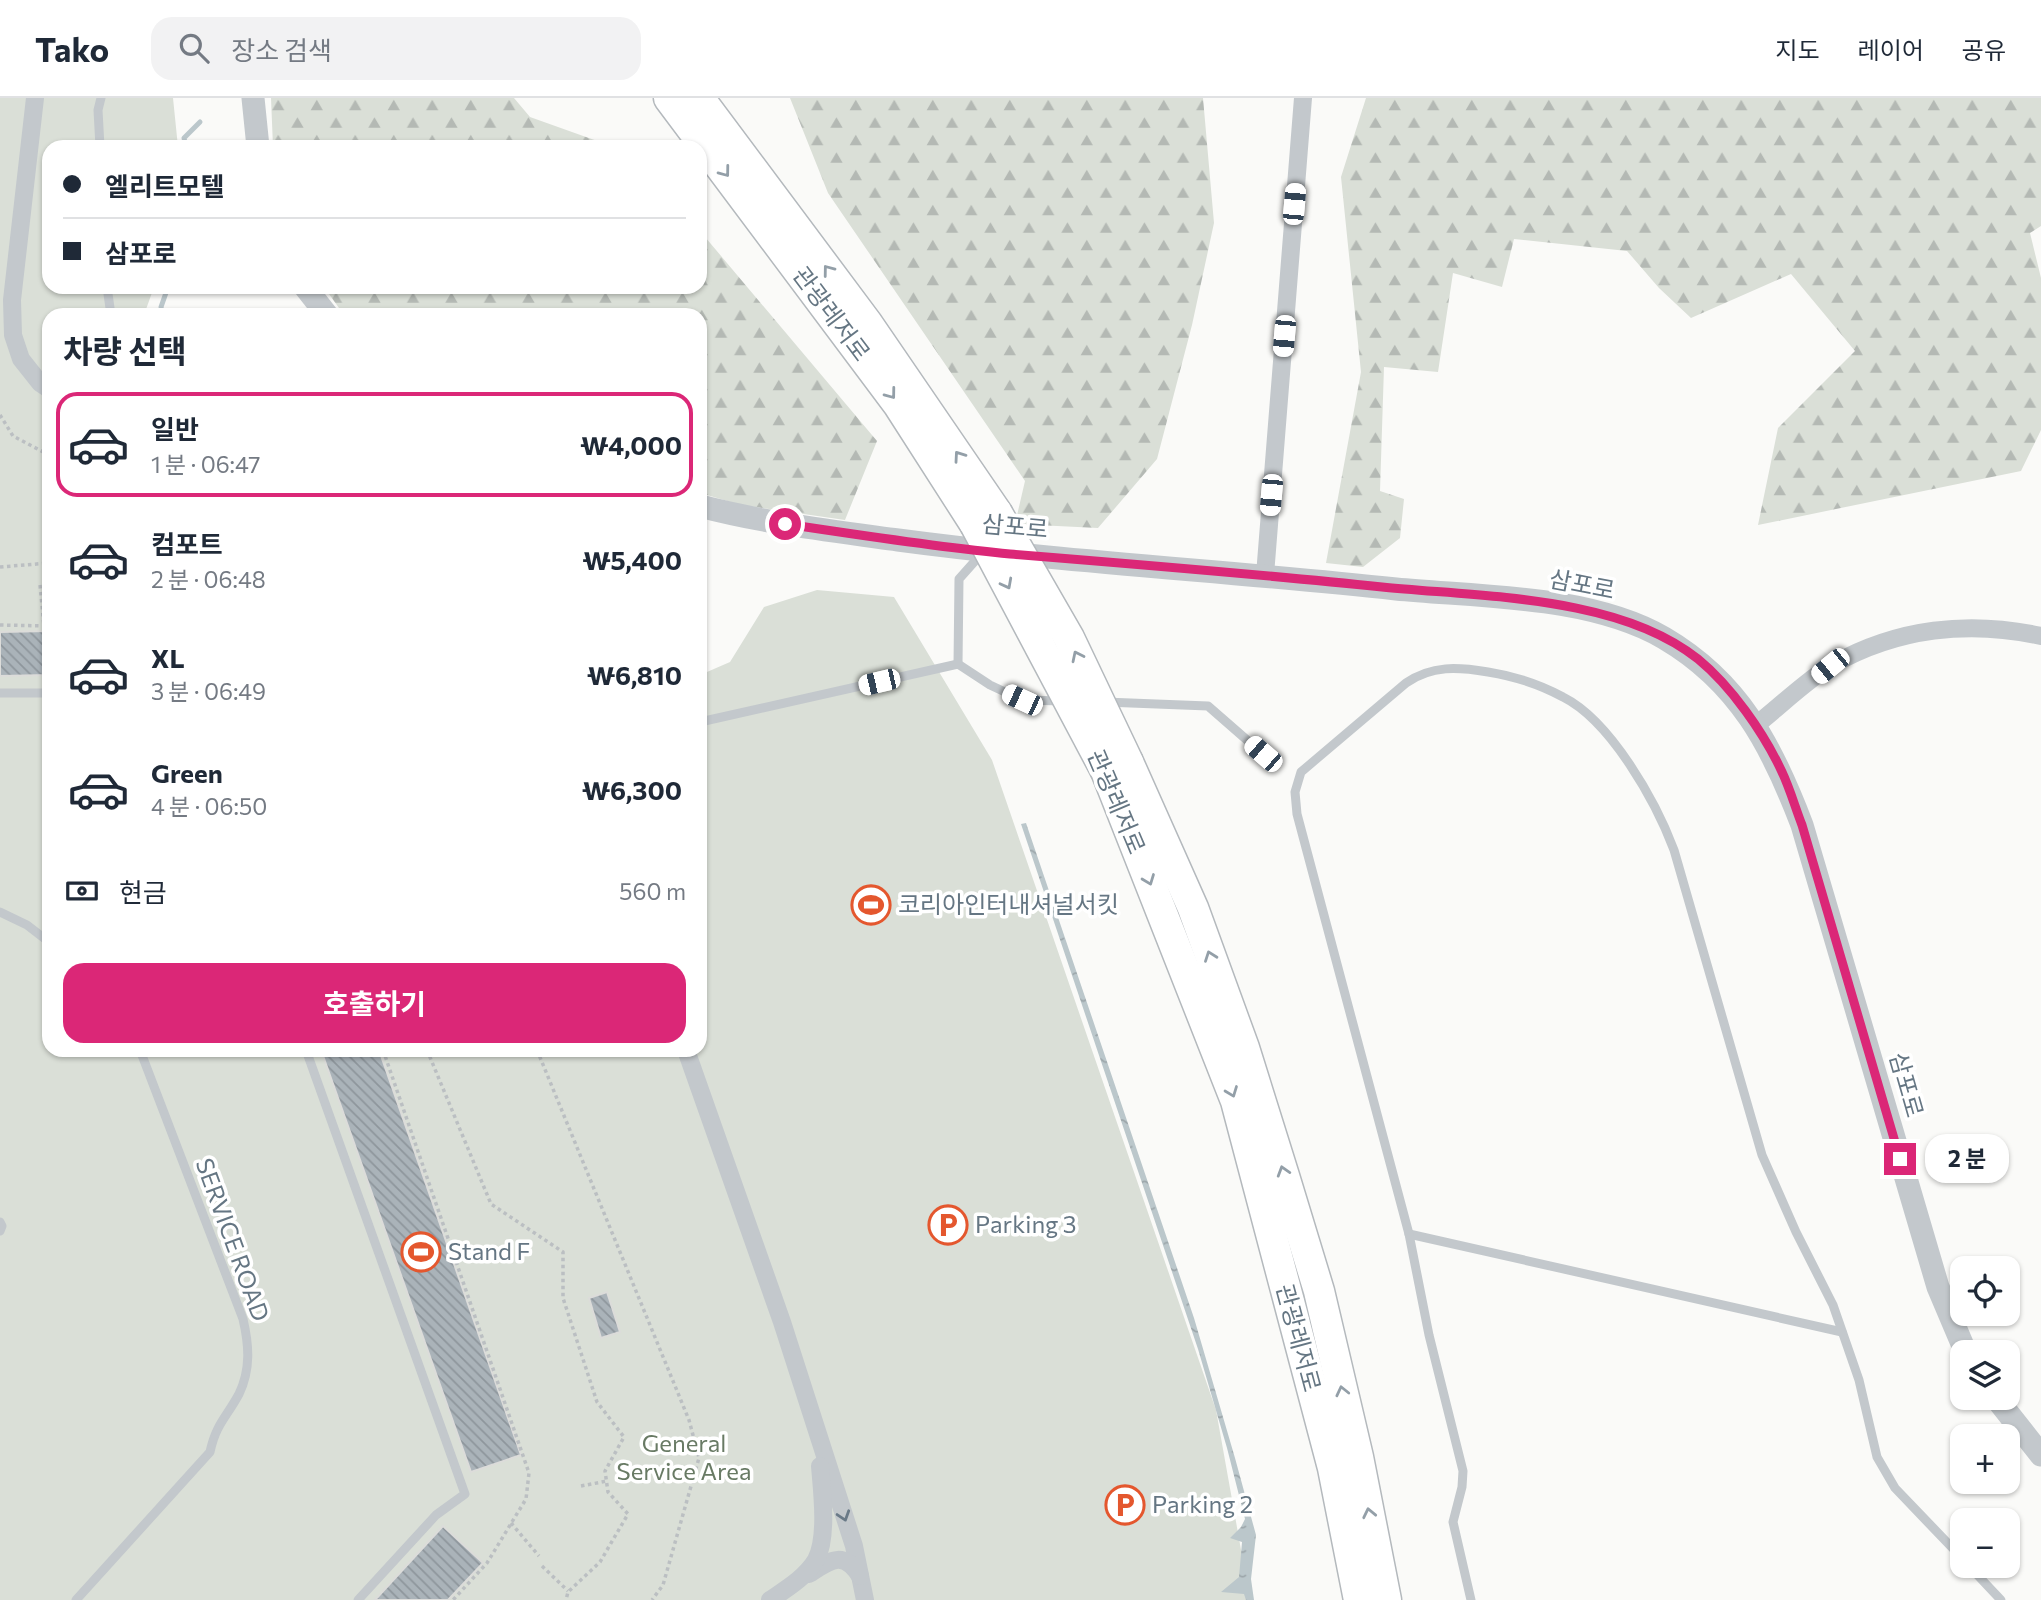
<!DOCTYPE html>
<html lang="ko">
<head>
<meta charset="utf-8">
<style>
  body { margin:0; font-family:Commissioner,"Noto Sans KR",sans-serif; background:#f2f2f3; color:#1f2937; height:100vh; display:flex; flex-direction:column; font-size:26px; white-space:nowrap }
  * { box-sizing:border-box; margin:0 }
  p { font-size:23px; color:#747a83 }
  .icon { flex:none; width:38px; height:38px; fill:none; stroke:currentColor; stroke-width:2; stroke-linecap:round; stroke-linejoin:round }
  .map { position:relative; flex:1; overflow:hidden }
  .drawer { position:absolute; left:42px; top:210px; width:665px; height:749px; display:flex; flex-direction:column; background:#fff; border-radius:21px; box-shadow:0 2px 5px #0004 }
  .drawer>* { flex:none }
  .top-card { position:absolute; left:42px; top:42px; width:665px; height:154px; border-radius:21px; box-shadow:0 2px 5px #0004; display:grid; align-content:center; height:154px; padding:0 21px; background:#fff }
  .tools { position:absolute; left:1950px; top:1158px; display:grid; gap:14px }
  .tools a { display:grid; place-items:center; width:70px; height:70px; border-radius:14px; background:#fff; box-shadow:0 2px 5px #0004; font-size:35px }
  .end { position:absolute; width:32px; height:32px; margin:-16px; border:9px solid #db2777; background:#fff; box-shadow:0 0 0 4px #fff }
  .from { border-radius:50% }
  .bubble { position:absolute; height:49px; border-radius:21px; background:#fff; box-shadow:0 2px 5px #0004; font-size:23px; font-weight:700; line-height:49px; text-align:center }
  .car { position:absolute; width:21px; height:42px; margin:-21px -10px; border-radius:9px; box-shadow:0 0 5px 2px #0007; background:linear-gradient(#fff 24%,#345 0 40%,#fff 0 76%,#345 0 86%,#fff 0) }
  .top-card b { display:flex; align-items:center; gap:24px; height:66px; font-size:26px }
  .top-card b+b { border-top:2px solid #e0e1e3 }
  .top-card i { width:18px; height:18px; background:#1f2937 }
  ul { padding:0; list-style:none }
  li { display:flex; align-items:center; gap:21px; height:105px; margin:0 14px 10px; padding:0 7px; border:4px solid transparent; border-radius:21px }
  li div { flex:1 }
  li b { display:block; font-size:26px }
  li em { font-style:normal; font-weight:700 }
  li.on { border-color:#db2777 }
  li>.icon { width:63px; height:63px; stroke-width:1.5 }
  h2 { padding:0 21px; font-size:32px; line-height:84px }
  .pay { display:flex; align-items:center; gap:18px; height:77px; padding:0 21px; font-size:26px }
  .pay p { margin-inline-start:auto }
  .action { display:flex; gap:14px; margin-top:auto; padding:14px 21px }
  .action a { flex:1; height:80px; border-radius:21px; background:#db2777; color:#fff; font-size:28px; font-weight:700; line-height:80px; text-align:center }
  header { display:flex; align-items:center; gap:42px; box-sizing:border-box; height:98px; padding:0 35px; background:#fff; border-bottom:2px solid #e0e1e3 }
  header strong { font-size:33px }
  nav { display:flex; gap:38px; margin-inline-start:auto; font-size:24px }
  .search { width:490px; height:63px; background:#f2f2f3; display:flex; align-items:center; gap:18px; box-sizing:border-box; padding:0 24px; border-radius:21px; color:#747a83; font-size:26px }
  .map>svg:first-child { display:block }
</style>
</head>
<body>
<header>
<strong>Tako</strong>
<div class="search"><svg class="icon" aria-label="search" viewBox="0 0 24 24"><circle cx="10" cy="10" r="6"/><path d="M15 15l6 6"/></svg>장소 검색</div>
<nav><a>지도</a><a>레이어</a><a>공유</a></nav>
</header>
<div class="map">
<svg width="2041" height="1502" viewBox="0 0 2041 1502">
  <defs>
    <pattern id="forest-firs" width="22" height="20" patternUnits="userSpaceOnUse" patternTransform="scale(1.75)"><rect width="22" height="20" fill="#dadfd7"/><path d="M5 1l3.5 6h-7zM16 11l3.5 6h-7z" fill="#b4b9b4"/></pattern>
    <pattern id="water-ripples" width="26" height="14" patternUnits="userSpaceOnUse" patternTransform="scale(1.75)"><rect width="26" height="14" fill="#bbc7cb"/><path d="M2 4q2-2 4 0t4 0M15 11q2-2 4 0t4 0" fill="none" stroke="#9ca6aa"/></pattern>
    <pattern id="building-back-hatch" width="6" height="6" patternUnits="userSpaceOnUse" patternTransform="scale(1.75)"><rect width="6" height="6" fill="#aab3b9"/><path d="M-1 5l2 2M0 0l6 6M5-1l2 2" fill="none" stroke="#8e969c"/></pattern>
  </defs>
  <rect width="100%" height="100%" fill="#fafaf8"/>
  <g fill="url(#forest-firs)">
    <polygon points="271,0 514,0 530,19 614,49 273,49"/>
    <polygon points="790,0 1203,0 1214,125 1192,227 1157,361 1098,430 1015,426 1025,383 828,95"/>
    <polygon points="1366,0 2041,0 2041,128 2030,135 2041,180 2041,332 2021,373 1758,427 1778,330 1855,253 1791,176 1691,220 1659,190 1627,153 1514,141 1502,189 1453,175 1438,274 1384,269 1380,393 1404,401 1400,440 1363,469 1326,465 1361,274 1341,79"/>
    <polygon points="700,133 877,343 845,422 741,407 700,395 700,217 344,217 324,189 700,189"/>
  </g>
  <polygon fill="#dadfd7" points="0,0 173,0 178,49 49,49 49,189 154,189 144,217 49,217 49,952 700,952 700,577 730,564 764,509 817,492 894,499 992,662 1216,1312 1250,1502 0,1502"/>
  <polygon fill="url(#water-ripples)" points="1026,725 1194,1220 1235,1360 1256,1437 1251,1481 1254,1502 1246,1502 1244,1496 1221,1494 1239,1479 1242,1444 1230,1440 1241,1429 1245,1421 1227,1350 1198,1251 1021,726"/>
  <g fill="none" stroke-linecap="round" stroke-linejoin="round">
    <g stroke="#bbc7cb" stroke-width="5">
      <polyline points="186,49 184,40 200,24"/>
      <polyline points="163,217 161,209 168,189"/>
    </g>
  </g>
  <g fill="url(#building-back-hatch)" stroke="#dcdcda" stroke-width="2">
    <polygon points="49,533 49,577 0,578 0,534"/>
    <polygon points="321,952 379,952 521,1357 471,1374"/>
    <polygon points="607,1194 620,1234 601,1240 589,1200"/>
    <polygon points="443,1428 483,1465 448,1502 375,1502"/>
  </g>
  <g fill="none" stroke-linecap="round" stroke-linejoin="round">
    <g stroke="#b4b9bd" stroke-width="33">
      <g id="trunk">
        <polyline points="669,0 898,306 975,426"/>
        <polyline points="699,0 867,225 997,415"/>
        <polyline points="1128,664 1193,810 1244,950 1284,1078 1319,1193 1358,1359 1386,1502"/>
        <polyline points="1106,673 1236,1003 1333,1370 1359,1502"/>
      </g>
    </g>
    <g stroke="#bbbfc2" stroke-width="3.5" stroke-dasharray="3.5 3.5" stroke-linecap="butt">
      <polyline points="0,317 13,338 49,357"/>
      <polyline points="0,469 49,465"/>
      <polyline points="40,487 44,528"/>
      <polyline points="0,527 49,528"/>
      <polyline points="383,952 529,1375 526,1401 487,1465 453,1502"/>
      <polyline points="427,952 491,1106 563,1154 563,1200 597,1304 624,1339 605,1373 608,1394 628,1416 600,1464 568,1494 566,1502"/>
      <polyline points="537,952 689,1322 699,1360 663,1487 652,1502"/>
      <polyline points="581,1388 607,1383"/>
      <polyline points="511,1425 539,1458"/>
      <polyline points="542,1468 568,1493"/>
    </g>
    <g stroke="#c3c8cc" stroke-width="9">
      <polyline points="100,49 98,12 101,0"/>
      <polyline points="107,189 111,217"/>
      <polyline points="958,566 959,481 983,454"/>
      <polyline points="0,595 49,595"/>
      <polyline points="1105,604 1208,608 1263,656"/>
      <polyline points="700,624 958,566 990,587 1022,602 1064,603"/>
      <polyline points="0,814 27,827 49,844"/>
      <polyline points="306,952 465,1396 436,1417 358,1502"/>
      <polyline points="0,1124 2,1128 0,1133"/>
      <polyline points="1409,1136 1842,1234"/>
      <polyline points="1969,1468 2001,1502"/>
      <path d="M76 1502 210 1354C216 1326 226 1320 239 1296 251 1271 249 1247 243 1221L140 952"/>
      <path d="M1471 1502 1453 1424 1462 1389 1463 1373 1429 1237 1409 1136 1297 716 1295 694 1301 674 1406 585C1432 567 1458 569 1488 574 1513 578 1541 587 1563 599 1611 623 1656 704 1674 752L1762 1057 1796 1134 1833 1207 1859 1282 1877 1359 1895 1390 1962 1460"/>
    </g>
    <g stroke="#c3c8cc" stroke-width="18">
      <polyline points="35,0 12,202 13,237 21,261 40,285 49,291"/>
      <polyline points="1265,477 1303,0"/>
      <path d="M1756 627C1778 610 1809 580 1832 567 1897 530 1969 522 2041 538"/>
      <polyline points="686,952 782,1224 854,1448 865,1502"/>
      <path d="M809 1476C831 1462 843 1452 860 1478"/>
      <path d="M770 1502C786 1491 805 1480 816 1462 828 1439 822 1393 820 1368"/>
    </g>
    <g stroke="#c3c8cc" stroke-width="23">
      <polyline points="253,0 258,49"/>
      <polyline points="305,189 327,217"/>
      <path d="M700 408C765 425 832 433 898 442 1063 464 1230 473 1396 491 1480 499 1590 497 1664 540 1739 584 1772 648 1802 727L1938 1189 1966 1255"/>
      <polyline points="1996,1300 2041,1357"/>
    </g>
    <use href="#trunk" stroke="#fff" stroke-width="30"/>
    <g stroke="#b4b9bd" stroke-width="33" stroke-linecap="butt">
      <g id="trunk-bridge">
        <polyline points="997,415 1069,540 1128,664"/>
        <polyline points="975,426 1106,673"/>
      </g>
    </g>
    <use href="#trunk-bridge" stroke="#fff" stroke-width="30"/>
  </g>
  <defs><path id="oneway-chevron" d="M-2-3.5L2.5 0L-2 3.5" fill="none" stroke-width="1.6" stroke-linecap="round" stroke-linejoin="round" transform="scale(1.75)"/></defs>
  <g stroke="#939fa8">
    <use href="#oneway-chevron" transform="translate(725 74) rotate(53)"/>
    <use href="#oneway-chevron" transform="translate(828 172) rotate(-127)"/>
    <use href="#oneway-chevron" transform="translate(891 296) rotate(53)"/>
    <use href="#oneway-chevron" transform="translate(959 358) rotate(-125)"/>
    <use href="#oneway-chevron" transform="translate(1007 486) rotate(62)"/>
    <use href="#oneway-chevron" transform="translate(1077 558) rotate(-116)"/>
    <use href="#oneway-chevron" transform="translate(1149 782) rotate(69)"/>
    <use href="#oneway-chevron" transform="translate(1210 858) rotate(-110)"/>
    <use href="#oneway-chevron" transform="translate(1232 994) rotate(69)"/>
    <use href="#oneway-chevron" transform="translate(1283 1073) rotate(-107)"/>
    <use href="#oneway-chevron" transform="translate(1342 1293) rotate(-103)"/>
    <use href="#oneway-chevron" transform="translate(1369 1415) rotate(-102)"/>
  </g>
  <use stroke="#6a7a87" href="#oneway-chevron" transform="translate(844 1418) rotate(72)"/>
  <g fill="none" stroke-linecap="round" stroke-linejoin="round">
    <path stroke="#db2777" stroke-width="9" d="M785 426C860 437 935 449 1010 456 1134 466 1258 476 1382 489 1480 499 1618 497 1698 561 1731 588 1764 635 1782 674 1790 691 1795 709 1802 727L1900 1061"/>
  </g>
  <defs>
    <g id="stadium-ring" transform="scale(2.0125)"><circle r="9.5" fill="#fff" stroke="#e4572e" stroke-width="1.5"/><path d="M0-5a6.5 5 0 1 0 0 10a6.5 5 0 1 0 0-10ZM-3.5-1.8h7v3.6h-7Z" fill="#e4572e"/></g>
    <g id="parking-ring" transform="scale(2.0125)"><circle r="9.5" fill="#fff" stroke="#e4572e" stroke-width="1.5"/><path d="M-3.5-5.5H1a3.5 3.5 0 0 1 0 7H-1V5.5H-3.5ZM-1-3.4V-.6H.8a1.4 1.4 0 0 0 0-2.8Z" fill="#e4572e"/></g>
  </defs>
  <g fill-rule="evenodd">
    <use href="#stadium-ring" x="871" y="807"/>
    <use href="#parking-ring" x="948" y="1127"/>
    <use href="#stadium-ring" x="421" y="1154"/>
    <use href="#parking-ring" x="1125" y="1407"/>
  </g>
  <g text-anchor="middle" stroke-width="7" stroke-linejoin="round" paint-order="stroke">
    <g font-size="24" fill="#657683" stroke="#fff">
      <text transform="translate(831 216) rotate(53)" y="8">관광레저로</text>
      <text transform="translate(1015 429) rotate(5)" y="8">삼포로</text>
      <text transform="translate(1582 487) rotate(11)" y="8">삼포로</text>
      <text transform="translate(1116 704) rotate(67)" y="8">관광레저로</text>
      <text transform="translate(1906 987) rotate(74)" y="8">삼포로</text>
      <text transform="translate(232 1142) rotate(70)" y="8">SERVICE ROAD</text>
      <text transform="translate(1298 1240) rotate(75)" y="8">관광레저로</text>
    </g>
    <g font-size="24" fill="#657683" stroke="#fff" text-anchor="start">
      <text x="898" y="815">코리아인터내셔널서킷</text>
      <text x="975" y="1135">Parking 3</text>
      <text x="448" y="1162">Stand F</text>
      <text x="1152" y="1415">Parking 2</text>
    </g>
    <g font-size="24" fill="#687a64" stroke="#fff">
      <text x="684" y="1354">General<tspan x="684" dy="28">Service Area</tspan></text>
    </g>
  </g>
</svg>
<div class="tools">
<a><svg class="icon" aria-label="locate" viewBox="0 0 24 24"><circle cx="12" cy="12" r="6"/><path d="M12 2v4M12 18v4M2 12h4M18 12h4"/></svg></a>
<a><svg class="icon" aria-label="layers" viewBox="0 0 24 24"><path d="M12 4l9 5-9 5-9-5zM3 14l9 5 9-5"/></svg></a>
<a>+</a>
<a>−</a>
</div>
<i class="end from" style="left:785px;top:426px"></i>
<i class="end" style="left:1900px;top:1061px"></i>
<div class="bubble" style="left:1925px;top:1036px;width:84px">2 분</div>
<i class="car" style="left:1294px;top:106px;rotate:5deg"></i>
<i class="car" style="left:1284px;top:238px;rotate:185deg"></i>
<i class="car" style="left:1271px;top:397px;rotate:185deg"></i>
<i class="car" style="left:1830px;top:568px;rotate:231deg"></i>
<i class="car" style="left:879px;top:584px;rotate:257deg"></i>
<i class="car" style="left:1022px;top:602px;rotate:295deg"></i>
<i class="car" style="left:1263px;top:656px;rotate:311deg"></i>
<div class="top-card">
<b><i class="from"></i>엘리트모텔</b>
<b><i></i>삼포로</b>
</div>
<section class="drawer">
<h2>차량 선택</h2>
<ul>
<li class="on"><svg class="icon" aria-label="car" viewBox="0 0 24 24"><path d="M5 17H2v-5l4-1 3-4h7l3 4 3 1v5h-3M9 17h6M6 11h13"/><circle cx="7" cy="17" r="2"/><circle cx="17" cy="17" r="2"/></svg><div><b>일반</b><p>1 분 · 06:47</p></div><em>₩4,000</em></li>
<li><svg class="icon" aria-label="car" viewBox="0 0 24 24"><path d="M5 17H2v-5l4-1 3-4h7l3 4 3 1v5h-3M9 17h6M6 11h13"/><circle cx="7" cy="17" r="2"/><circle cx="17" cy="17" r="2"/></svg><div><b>컴포트</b><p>2 분 · 06:48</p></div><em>₩5,400</em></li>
<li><svg class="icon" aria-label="car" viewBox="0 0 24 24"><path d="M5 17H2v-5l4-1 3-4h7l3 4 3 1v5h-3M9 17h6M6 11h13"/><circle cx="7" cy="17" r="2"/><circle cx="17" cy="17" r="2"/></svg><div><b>XL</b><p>3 분 · 06:49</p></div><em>₩6,810</em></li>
<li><svg class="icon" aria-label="car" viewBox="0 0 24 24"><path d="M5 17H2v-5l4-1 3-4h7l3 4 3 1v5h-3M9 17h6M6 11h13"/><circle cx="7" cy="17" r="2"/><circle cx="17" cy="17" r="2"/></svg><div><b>Green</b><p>4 분 · 06:50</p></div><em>₩6,300</em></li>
</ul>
<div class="pay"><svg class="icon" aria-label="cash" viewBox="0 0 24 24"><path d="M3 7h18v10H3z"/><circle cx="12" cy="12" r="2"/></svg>현금<p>560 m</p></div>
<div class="action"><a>호출하기</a></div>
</section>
</div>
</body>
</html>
